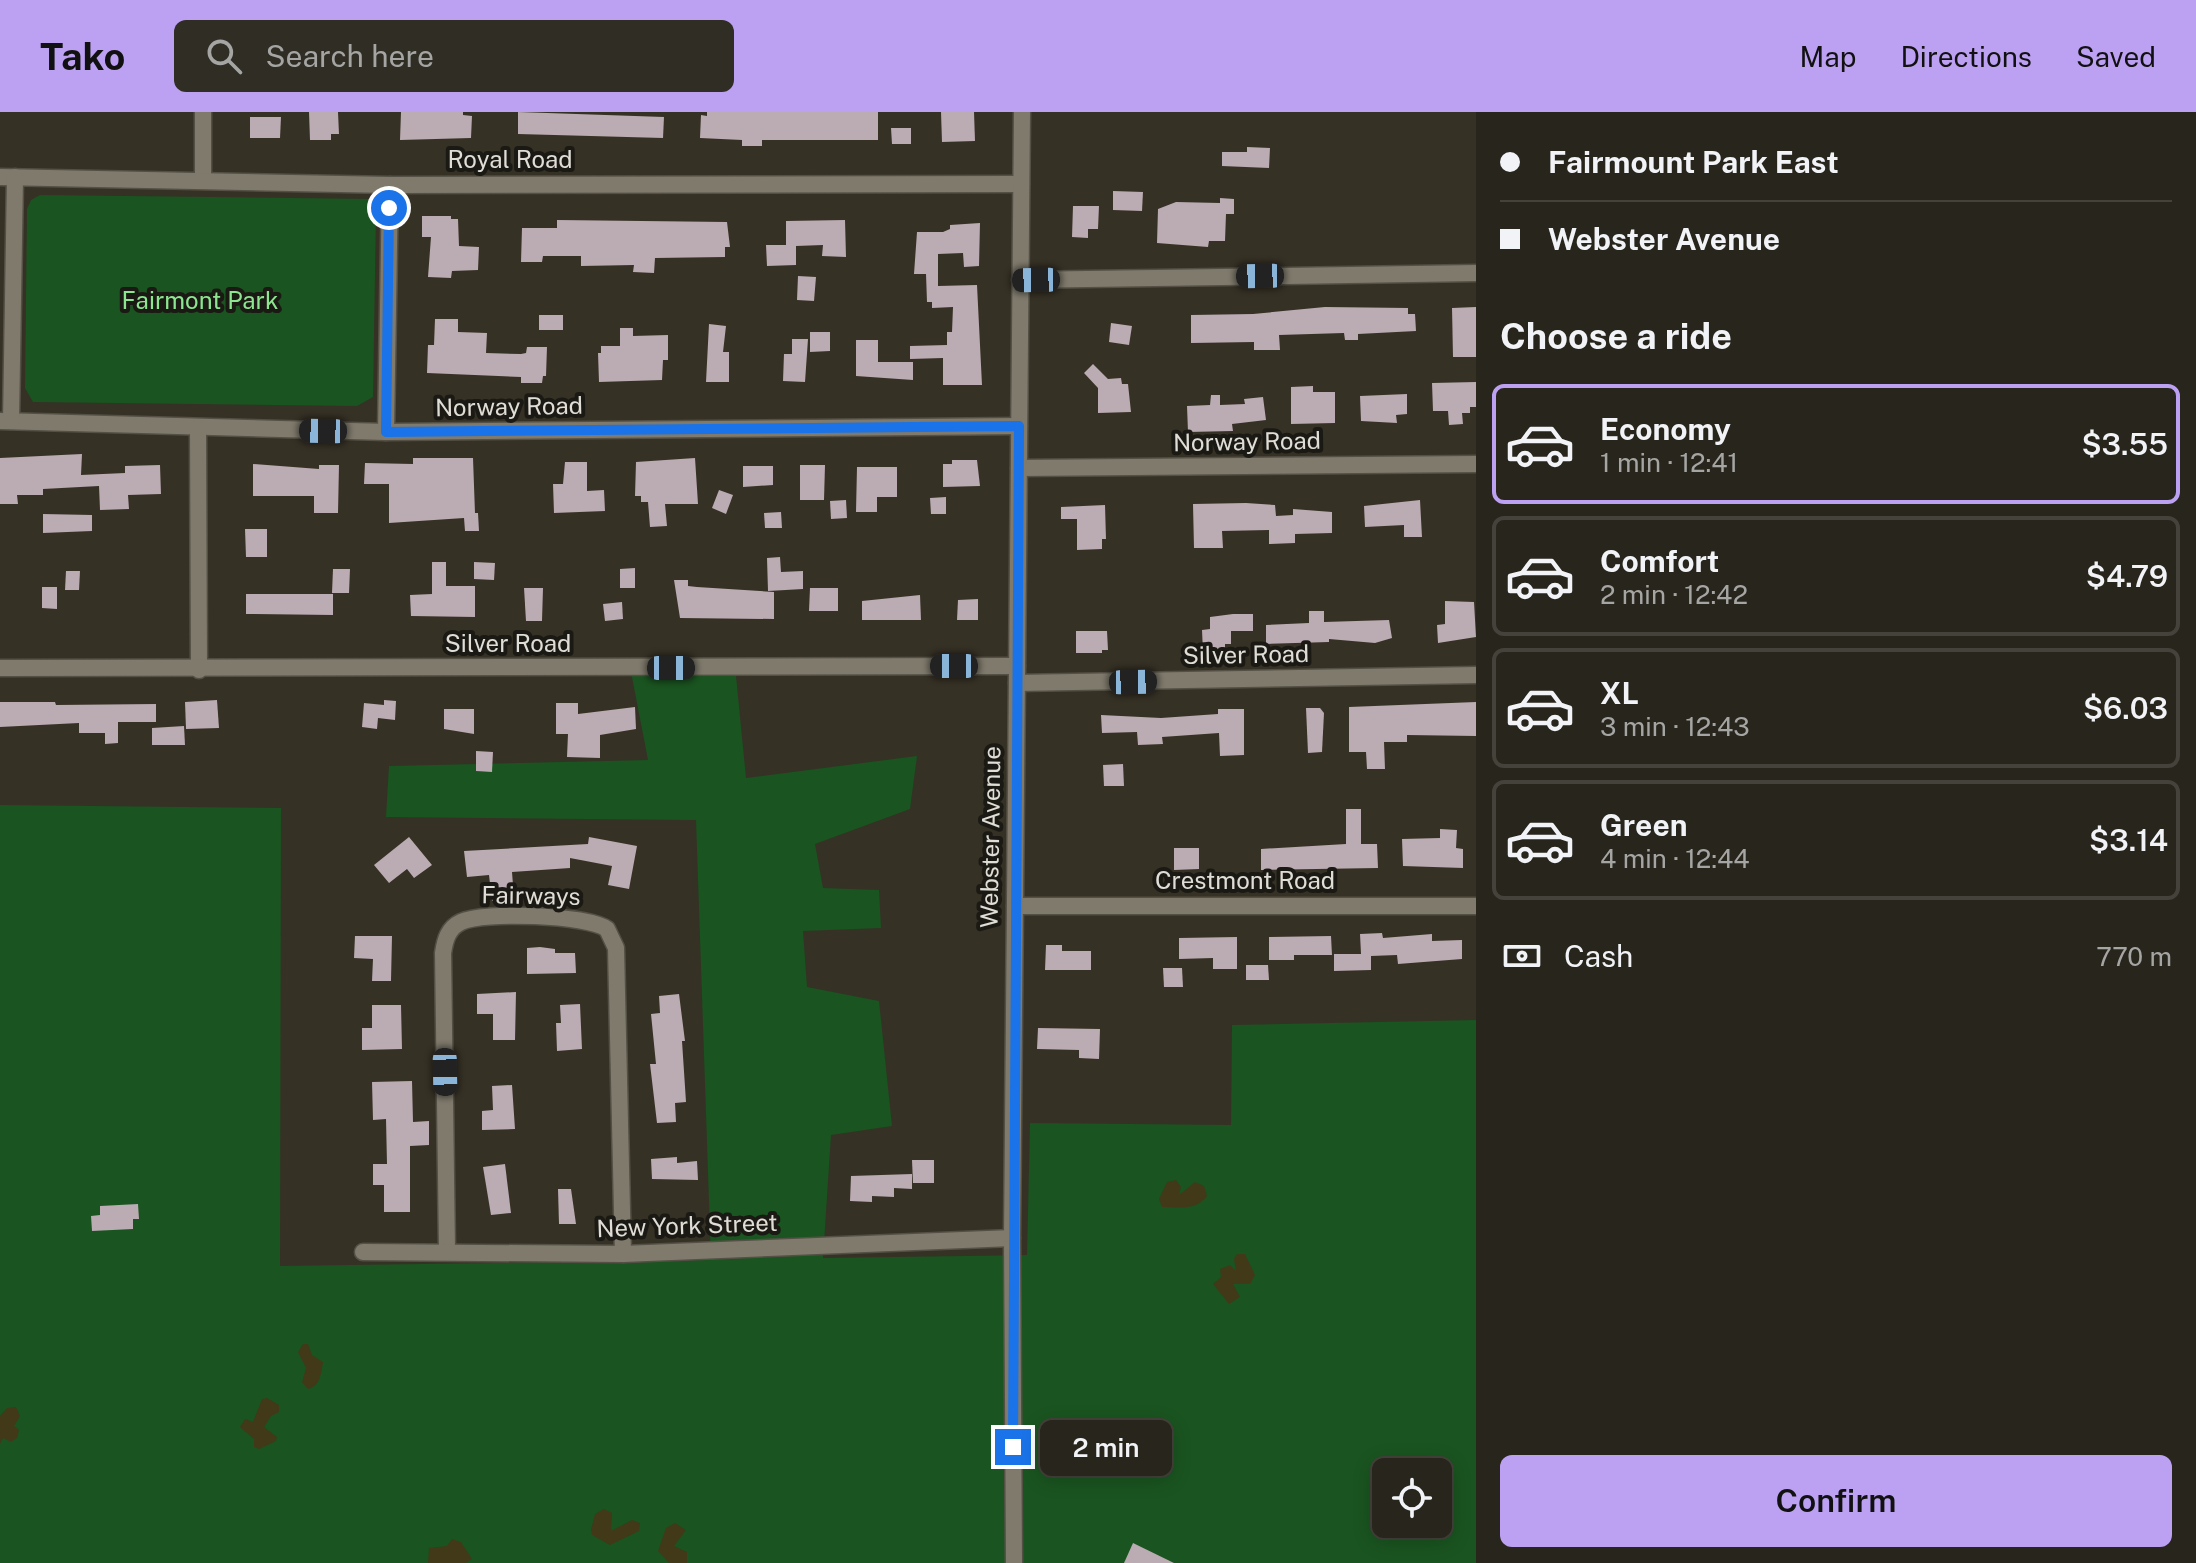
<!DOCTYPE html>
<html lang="en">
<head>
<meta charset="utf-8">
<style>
  body { margin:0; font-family:"Public Sans",sans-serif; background:#302d25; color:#f1f3f6; height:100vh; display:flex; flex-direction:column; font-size:30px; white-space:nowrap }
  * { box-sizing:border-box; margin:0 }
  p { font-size:26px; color:#a5a5a3 }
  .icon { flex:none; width:44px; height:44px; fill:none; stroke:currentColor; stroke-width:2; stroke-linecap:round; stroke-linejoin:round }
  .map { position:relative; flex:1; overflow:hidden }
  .panel { display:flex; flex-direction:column; background:#28251c; width:720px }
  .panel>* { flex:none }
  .banner { display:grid; align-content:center; height:176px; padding:0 24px; background:#28251c }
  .fabs { position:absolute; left:1372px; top:1346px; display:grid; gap:16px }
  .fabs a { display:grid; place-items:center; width:80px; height:80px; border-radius:12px; background:#28251c; box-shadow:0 4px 20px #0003,0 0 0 2px #44423b; font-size:40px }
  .end { position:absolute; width:36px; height:36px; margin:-18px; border:10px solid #1a73e8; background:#fff; box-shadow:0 0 0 4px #fff }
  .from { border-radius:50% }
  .bubble { position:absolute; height:56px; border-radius:12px; background:#28251c; box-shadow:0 4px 20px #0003,0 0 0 2px #44423b; font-size:26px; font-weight:600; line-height:56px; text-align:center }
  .car { position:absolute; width:24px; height:48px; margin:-24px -12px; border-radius:10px; box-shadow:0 0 6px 2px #0007; background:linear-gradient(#222 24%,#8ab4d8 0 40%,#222 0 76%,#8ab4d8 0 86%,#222 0) }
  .banner b { display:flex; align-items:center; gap:28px; height:76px; font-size:30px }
  .banner b+b { border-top:2px solid #44423b }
  .banner i { width:20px; height:20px; background:#f1f3f6 }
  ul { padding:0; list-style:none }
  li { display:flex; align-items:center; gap:24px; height:120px; margin:0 16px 12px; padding:0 8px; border:4px solid #44423b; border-radius:12px }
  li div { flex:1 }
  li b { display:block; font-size:30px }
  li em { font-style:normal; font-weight:600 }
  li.current { border-color:#bca0f2 }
  li>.icon { width:72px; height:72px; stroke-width:1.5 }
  h2 { padding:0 24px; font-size:36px; line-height:96px }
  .pay { display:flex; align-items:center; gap:20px; height:88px; padding:0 24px; font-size:30px }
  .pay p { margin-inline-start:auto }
  .primary-button { display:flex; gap:16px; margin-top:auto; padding:16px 24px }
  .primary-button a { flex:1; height:92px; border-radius:12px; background:#bca0f2; color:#111; font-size:32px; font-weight:600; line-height:92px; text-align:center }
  header { display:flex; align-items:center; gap:48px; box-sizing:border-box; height:112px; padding:0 40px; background:#bca0f2; color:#111 }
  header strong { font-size:38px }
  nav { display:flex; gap:44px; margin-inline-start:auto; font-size:28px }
  .search { width:560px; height:72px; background:#302d25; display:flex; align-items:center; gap:20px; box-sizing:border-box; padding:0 28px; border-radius:12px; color:#a5a5a3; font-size:30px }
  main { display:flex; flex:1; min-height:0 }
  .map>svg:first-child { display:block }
</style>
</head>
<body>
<header>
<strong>Tako</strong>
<div class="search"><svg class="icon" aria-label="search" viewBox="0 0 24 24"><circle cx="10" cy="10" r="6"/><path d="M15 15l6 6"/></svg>Search here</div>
<nav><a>Map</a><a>Directions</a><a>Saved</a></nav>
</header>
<main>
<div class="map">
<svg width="1476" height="1451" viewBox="0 0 1476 1451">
  <rect width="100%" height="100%" fill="#363125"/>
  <g fill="#1a5420" fill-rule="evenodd">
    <polygon points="40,83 371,87 376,98 373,285 357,294 33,290 25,276 27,97 31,88"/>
    <path d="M631 560 736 564 746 666 917 644 910 697 815 732 823 776 879 778 881 816 803 819 807 875 879 889 892 1014 831 1023 823 1146 1027 1143 1030 1011 1231 1013 1232 913 1476 908V1451H0V693L281 696 280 1154 711 1148 696 708 386 705 389 654 648 648ZM1386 1360H1438V1412H1386Z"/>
  </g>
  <g fill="#413918">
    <path d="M1176 1068 1181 1075 1179 1083 1195 1070 1204 1074 1207 1084C1196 1099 1178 1095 1162 1095L1159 1087 1167 1070Z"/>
    <polygon points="1237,1142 1245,1142 1255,1163 1250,1172 1233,1172 1240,1185 1229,1192 1213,1172 1221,1165 1220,1157 1230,1153 1236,1159 1234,1147"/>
    <path d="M303 1232H308L312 1243 323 1250C321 1260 321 1274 308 1277L302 1270 306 1256 298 1240Z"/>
    <polygon points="267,1286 279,1293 279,1300 271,1304 264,1315 277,1325 276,1329 259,1337 254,1335 254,1327 240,1315 245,1307 253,1310 262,1287"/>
    <polygon points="16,1295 20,1304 14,1314 19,1318 17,1326 11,1330 3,1326 0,1332 0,1304 7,1296"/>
    <polygon points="604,1397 612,1401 611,1419 632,1408 640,1411 639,1419 610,1433 592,1423 591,1418 595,1402"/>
    <polygon points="675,1411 686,1418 674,1434 687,1440 687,1451 669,1451 658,1439 666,1416"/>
    <polygon points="452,1427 461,1430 472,1447 466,1451 428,1451 429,1436 447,1434"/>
  </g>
  <g fill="#bbabb3">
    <polygon points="309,0 338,0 339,22 331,22 331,28 310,28"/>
    <polygon points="401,0 463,0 463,3 472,4 471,26 400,28"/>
    <polygon points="518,0 664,5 663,26 518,22"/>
    <polygon points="707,0 878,0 878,28 762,28 762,34 742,34 742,28 700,26 701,3 707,4"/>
    <polygon points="941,0 974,0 975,29 942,30"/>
    <polygon points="250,5 281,5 280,26 250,26"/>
    <polygon points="891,16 911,16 911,32 892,32"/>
    <polygon points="1247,35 1270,36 1269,56 1222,54 1222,40 1247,40"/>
    <polygon points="1113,79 1143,80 1142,99 1113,98"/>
    <polygon points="1220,86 1234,87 1234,102 1226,102 1225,129 1209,129 1208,135 1157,131 1158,97 1176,90 1220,91"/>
    <polygon points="1073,94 1099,94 1098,117 1088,117 1088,126 1072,125"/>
    <polygon points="422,104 451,104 451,107 458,107 459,134 479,135 478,158 452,159 451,166 428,165 431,125 422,125"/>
    <polygon points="557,108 727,110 730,135 725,135 725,145 655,146 654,161 633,160 634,153 581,154 581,144 543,144 542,150 521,150 522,116 557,116"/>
    <polygon points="845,108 846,145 822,144 823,133 796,134 796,153 767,154 766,133 786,133 786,109"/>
    <polygon points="980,111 979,154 964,155 963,141 938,142 938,174 977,173 982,273 943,273 943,246 910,247 910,234 947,233 947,220 952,220 953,195 932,196 932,190 927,190 926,162 914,162 917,120 943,120 950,117 950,113"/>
    <polygon points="798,164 816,165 814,189 797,188"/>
    <polygon points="1325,195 1408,196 1408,202 1415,202 1416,219 1358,222 1358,228 1345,228 1344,221 1279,223 1280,238 1254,238 1254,230 1191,231 1191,203 1253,202"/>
    <polygon points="1476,195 1476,245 1453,245 1452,196"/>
    <rect x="539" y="203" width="24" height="15"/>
    <polygon points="435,207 458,207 458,220 487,221 486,241 521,242 526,241 527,235 547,235 546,264 543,264 542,271 521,271 521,265 427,261 428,233 434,233"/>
    <polygon points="1111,211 1132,214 1129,233 1109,230"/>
    <polygon points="709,212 726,214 723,240 729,240 729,270 706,270"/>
    <polygon points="620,216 633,216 633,224 668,223 668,248 663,248 662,268 599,270 598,241 601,241 601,234 620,234"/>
    <polygon points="810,220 830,220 830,239 810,240"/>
    <polygon points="792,227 808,227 805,270 783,269 784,242 792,242"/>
    <polygon points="856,228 878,228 878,250 913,250 913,268 856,264"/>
    <polygon points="1093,252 1108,267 1121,266 1122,272 1128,272 1131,300 1098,301 1098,276 1084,261"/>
    <polygon points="1476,270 1476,295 1470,295 1470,301 1462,301 1463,312 1449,313 1448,299 1433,299 1432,271"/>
    <polygon points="1313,274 1313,280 1335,280 1335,311 1291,312 1291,275"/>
    <polygon points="1407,282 1407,302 1396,303 1397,311 1361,309 1360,284"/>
    <polygon points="1211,283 1220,283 1220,293 1245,292 1244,287 1263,285 1266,308 1232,312 1233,319 1188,320 1187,294 1210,293"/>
    <polygon points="82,342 81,363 125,361 125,354 160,353 161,382 128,383 129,397 100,398 99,374 43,377 43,383 17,383 18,392 0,392 0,346"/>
    <polygon points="413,346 473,346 475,401 478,401 479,419 465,419 464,406 389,411 389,372 364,372 365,351 413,352"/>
    <polygon points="695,346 698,392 665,392 667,414 650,415 648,390 641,390 641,384 635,384 636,350"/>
    <polygon points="952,348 977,348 980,374 943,375 943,352 952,352"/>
    <polygon points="565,350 587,350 587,379 604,378 605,399 554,401 553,372 563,372"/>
    <polygon points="253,352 319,357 319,353 339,353 338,401 314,401 314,384 253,384"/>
    <polygon points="800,353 825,353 824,388 800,388"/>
    <polygon points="743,354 773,354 773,373 743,375"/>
    <polygon points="857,355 897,355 897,385 877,385 877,400 856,400"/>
    <polygon points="719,378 733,383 726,402 712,396"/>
    <polygon points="946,385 946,402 931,402 930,386"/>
    <polygon points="846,388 847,406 831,407 830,389"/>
    <polygon points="1420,388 1422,425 1404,425 1404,413 1365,415 1364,394"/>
    <polygon points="1246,391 1275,393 1276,404 1293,403 1293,397 1332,400 1332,421 1295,422 1295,431 1269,432 1269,418 1222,419 1223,436 1194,436 1193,392"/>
    <polygon points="1105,393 1106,427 1102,427 1102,437 1077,438 1077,407 1061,407 1061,395"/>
    <polygon points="781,400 782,416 765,416 764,401"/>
    <polygon points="43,402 92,403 92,419 43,421"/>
    <polygon points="245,417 267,417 267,445 246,445"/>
    <polygon points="780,445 781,460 803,459 803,477 768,479 767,446"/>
    <polygon points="432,450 446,450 446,474 475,474 475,505 411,504 410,483 432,482"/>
    <polygon points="474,450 495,451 494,468 474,467"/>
    <polygon points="635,456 635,476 620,476 620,457"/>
    <polygon points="333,457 350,457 349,481 332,481"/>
    <polygon points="66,459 80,459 79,478 65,478"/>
    <polygon points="674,468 688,468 688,474 697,475 774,480 774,507 680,506"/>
    <polygon points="42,475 57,475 57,497 42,496"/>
    <polygon points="524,476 543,476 542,509 526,509"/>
    <polygon points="810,476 838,476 838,499 809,499"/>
    <polygon points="246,482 333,482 333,503 246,502"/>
    <polygon points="920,483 921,508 862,508 862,489"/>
    <polygon points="978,487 978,508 957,508 958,488"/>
    <polygon points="1445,489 1474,490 1476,525 1438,531 1437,513 1445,512"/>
    <polygon points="622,490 623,507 605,509 603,492"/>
    <polygon points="1309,499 1324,499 1324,510 1389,508 1392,526 1375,531 1329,527 1329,530 1266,532 1266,513 1309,511"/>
    <polygon points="1233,502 1253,502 1253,519 1231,519 1231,532 1225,532 1225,539 1203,540 1202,518 1210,517 1210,505"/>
    <polygon points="1076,519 1107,519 1108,538 1102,538 1102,541 1076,541"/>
    <polygon points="217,588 219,616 186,617 185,590"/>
    <polygon points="384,588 396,589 395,608 378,606 377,617 362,615 364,591 384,593"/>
    <polygon points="0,590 55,590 56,593 156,592 156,610 118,610 118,631 105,632 105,621 79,621 79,611 0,615"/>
    <polygon points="1476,590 1476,624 1407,623 1407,630 1384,630 1385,657 1367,657 1366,640 1349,640 1349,595"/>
    <polygon points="556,591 578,591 578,602 635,595 636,617 600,623 600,646 567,645 568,622 556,622"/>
    <polygon points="1306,596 1320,596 1324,601 1322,640 1308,641"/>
    <polygon points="444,597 474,597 474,622 444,617"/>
    <polygon points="1218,597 1244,597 1244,643 1220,644 1219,621 1162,625 1163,632 1138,633 1137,620 1102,621 1101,603 1161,606 1218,602"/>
    <polygon points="184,614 185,633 152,633 152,616"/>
    <polygon points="476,639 493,640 492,660 476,659"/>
    <polygon points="1123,652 1124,674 1104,674 1103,653"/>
    <polygon points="1346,697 1361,697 1361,732 1377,732 1378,756 1261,758 1261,737 1346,732"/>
    <polygon points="1440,717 1457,718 1456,736 1463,737 1463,756 1403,754 1402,727 1440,726"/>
    <polygon points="409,725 432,753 414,766 407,757 389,771 374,753"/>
    <polygon points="589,725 637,734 629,777 608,773 612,754 570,746 570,756 512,760 514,786 492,789 489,763 467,765 464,739 588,732"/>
    <polygon points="1174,736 1199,736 1199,757 1174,758"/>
    <polygon points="1382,821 1383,826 1432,822 1432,829 1462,828 1462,847 1398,852 1397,843 1371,844 1371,858 1334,859 1334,842 1361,842 1360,822"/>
    <polygon points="355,824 392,824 391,869 372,869 373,847 354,846"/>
    <polygon points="1331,824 1332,843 1294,843 1294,848 1269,848 1269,825"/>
    <polygon points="1237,825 1237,857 1213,857 1213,846 1179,847 1179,826"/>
    <polygon points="1046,833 1062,833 1062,839 1091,839 1091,858 1045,858"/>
    <polygon points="540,835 555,837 555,841 575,841 576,861 527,862 527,836"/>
    <polygon points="1246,853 1268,853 1269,868 1246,868"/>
    <polygon points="1163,856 1182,856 1183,875 1164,875"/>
    <polygon points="516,880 515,928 493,928 493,902 477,902 477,882"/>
    <polygon points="679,882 685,929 682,929 686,990 675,991 676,1010 657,1011 650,952 656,952 651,902 660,901 659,884"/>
    <polygon points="580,892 582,937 557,939 556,911 561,911 560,893"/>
    <polygon points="372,893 401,893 402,937 362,938 362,916 372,916"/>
    <polygon points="1038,916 1100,917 1099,947 1079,946 1079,938 1037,937"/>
    <polygon points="412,969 413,1010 429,1009 429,1033 410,1034 410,1100 384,1100 384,1073 373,1073 373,1052 387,1052 386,1007 373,1008 372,970"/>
    <polygon points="512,973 515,1017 482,1018 482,999 493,998 492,974"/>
    <polygon points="677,1045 677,1051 697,1049 698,1068 652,1067 651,1047"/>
    <polygon points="912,1048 934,1048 934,1071 913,1071"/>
    <polygon points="505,1052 511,1101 491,1103 483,1055"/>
    <polygon points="912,1062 912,1077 894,1076 894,1085 872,1084 872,1090 850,1089 851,1064"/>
    <polygon points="558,1077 571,1077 576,1112 559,1112"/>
    <polygon points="138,1092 139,1107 133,1107 133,1117 92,1119 91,1104 100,1103 100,1094"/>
    <polygon points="1133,1431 1174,1451 1124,1451"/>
  </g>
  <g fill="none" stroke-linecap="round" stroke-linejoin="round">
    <g stroke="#545045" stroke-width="19">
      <g id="street">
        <polyline points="203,0 203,67"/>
        <polyline points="0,65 390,73 1021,72"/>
        <polyline points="1020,168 1476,161"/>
        <polyline points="0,309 386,320 1019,314"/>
        <polyline points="11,309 15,65"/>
        <polyline points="198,316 199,558"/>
        <polyline points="386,320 390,73"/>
        <polyline points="1019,356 1476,352"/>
        <polyline points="0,556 1017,554"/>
        <polyline points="1017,571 1476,563"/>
        <polyline points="1015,794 1476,794"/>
        <path d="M447 1138 443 841C445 828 448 816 461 810 483 799 588 803 607 817L616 836 623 1142"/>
        <polyline points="363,1140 623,1142 1012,1126"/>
        <polyline points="1014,1451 1012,1126 1022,0"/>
      </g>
    </g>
    <use href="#street" stroke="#7f7a6c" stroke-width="16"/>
  </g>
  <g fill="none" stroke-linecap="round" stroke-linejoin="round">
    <polyline stroke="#1a73e8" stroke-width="10" points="389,96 386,320 1019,314 1013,1335"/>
  </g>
  <g text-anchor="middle" stroke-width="8" stroke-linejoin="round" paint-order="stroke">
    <g font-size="24" fill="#e0ddd6" stroke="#1b1914">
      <text x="510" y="56">Royal Road</text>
      <text transform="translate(509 295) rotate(-1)" y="8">Norway Road</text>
      <text transform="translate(1247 330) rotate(-1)" y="8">Norway Road</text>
      <text x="508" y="540">Silver Road</text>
      <text transform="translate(1246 543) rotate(-1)" y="8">Silver Road</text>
      <text transform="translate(991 725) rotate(-89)" y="8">Webster Avenue</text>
      <text x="1245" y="777">Crestmont Road</text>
      <text transform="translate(531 784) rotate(1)" y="8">Fairways</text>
      <text transform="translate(687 1114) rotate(-2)" y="8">New York Street</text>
    </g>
    <g font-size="24" fill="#8be68f" stroke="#1b1914">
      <text x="200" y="197">Fairmont Park</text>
    </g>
  </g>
</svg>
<div class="fabs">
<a><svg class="icon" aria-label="locate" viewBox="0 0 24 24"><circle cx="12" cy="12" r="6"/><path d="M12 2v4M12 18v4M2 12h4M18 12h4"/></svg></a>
</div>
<i class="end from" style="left:389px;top:96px"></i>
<i class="end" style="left:1013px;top:1335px"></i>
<div class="bubble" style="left:1040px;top:1308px;width:132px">2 min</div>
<i class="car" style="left:1260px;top:164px;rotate:269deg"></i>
<i class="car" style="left:1036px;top:168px;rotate:269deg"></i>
<i class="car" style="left:323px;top:319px;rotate:271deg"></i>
<i class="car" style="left:954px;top:554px;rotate:270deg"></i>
<i class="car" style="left:671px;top:556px;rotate:90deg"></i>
<i class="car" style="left:1133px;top:570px;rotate:89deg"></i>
<i class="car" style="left:445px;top:960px;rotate:179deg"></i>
</div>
<section class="panel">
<div class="banner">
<b><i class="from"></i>Fairmount Park East</b>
<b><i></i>Webster Avenue</b>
</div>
<h2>Choose a ride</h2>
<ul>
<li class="current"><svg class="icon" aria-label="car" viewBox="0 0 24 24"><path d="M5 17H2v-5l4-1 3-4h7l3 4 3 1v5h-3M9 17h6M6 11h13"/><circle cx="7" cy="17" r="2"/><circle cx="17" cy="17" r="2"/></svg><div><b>Economy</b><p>1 min · 12:41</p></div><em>$3.55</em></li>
<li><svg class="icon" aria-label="car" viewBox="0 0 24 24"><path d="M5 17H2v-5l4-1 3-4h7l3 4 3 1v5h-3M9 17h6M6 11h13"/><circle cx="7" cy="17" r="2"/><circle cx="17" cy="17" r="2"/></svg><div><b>Comfort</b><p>2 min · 12:42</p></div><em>$4.79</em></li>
<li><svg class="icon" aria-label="car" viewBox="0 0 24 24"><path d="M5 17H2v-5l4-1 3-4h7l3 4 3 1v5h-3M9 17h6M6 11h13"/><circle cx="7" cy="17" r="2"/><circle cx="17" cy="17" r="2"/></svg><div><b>XL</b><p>3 min · 12:43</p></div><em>$6.03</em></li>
<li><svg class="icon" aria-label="car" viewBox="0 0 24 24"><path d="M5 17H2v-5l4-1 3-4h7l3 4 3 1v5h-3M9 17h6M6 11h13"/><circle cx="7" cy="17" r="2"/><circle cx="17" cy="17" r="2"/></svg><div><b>Green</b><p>4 min · 12:44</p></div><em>$3.14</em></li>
</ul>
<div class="pay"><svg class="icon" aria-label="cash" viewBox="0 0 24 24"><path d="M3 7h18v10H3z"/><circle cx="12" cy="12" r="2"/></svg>Cash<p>770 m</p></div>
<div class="primary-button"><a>Confirm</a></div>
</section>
</main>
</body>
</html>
